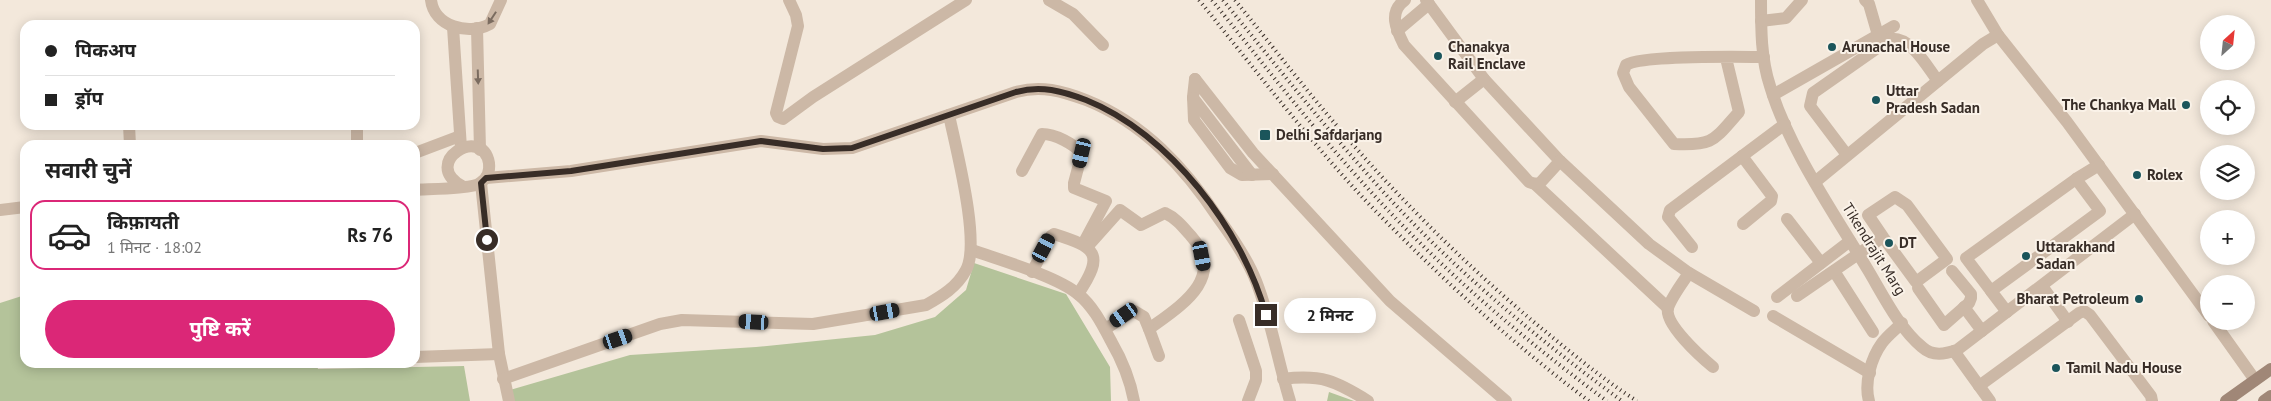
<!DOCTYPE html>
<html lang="hi">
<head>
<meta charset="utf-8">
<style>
  body { margin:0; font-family:"PT Sans","Noto Sans Devanagari",sans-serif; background:#f2f2f2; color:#222; height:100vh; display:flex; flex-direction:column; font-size:19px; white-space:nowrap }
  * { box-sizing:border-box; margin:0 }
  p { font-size:16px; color:#767676 }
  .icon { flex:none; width:28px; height:28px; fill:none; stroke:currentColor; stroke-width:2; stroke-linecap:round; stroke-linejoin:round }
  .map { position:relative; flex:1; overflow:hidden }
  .panel { position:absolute; left:20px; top:140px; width:400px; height:228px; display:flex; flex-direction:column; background:#fff; border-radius:15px; box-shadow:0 2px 12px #0003 }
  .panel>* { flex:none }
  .top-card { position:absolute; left:20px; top:20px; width:400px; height:110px; border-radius:15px; box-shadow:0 2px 12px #0003; display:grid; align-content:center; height:110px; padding:0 25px; background:#fff }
  .needle { width:32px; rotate:27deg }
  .tools { position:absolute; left:2200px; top:15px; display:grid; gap:10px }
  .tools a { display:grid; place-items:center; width:55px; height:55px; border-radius:50%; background:#fff; box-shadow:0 2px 12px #0003; font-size:25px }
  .end { position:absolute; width:22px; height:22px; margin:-11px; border:6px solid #382d27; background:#fff; box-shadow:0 0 0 2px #fff }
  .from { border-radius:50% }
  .bubble { position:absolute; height:35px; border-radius:18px; background:#fff; box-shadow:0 2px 12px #0003; font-size:16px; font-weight:700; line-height:35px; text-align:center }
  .car { position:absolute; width:15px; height:30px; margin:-15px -8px; border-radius:6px; box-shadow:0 0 4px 1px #0007; background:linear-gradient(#222 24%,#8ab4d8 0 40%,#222 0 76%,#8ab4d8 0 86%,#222 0) }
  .top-card b { display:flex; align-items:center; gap:18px; height:48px; font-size:19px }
  .top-card b+b { border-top:1px solid #e0e0e0 }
  .top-card i { width:12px; height:12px; background:#222 }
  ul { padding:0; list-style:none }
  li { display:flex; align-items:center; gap:15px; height:70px; margin:0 10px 8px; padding:0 15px; border:2px solid #e0e0e0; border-radius:15px }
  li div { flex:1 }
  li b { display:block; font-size:19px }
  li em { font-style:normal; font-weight:700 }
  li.selected { border-color:#db2777 }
  li>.icon { width:45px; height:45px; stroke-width:1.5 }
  h2 { padding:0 25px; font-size:22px; line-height:60px }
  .cta { display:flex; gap:10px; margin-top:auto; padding:10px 25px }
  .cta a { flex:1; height:58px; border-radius:30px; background:#db2777; color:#fff; font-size:20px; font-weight:700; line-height:58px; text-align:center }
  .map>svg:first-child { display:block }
</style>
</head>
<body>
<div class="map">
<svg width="2271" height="401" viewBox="0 0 2271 401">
  <rect width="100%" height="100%" fill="#f3e8db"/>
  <g fill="#b4c39a">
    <polygon points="974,263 1066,294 1110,367 1111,401 513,401 510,390 630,355 756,347 875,335 935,317 966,290"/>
    <polygon points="25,295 25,362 316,362 318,369 464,366 470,401 0,401 0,303"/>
    <polygon points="1329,392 1354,401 1327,401"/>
  </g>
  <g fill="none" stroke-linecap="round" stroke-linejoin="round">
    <g stroke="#ccb8a6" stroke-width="12">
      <path d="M431 0C434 26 468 36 490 24L501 0"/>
      <polyline points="789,0 796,15 798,26 776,113 778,117 783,119 813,97 966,0"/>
      <polyline points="1049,0 1073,14 1103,45"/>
      <path d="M1405 0C1388 12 1396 29 1404 45L1529 182 1535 184 1668 308"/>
      <polyline points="1426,0 1484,79 1560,161 1540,183 1535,184"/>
      <path d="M1761 0C1761 29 1761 59 1770 86 1788 147 1835 215 1868 270 1883 295 1899 328 1922 347 1933 357 1945 354 1957 350L2135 214"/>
      <polyline points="1865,0 1869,4 1878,35"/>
      <polyline points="1977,0 1998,35 2067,122 2209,316"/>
      <polyline points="1761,21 1786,18 1802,0"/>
      <polyline points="453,27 461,148"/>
      <polyline points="477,28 480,150"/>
      <polyline points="1397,31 1429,4"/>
      <path d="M1726 58 1739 112C1714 140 1714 146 1674 144L1629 87 1623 73 1626 65C1643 55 1738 57 1764 57"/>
      <polyline points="1195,79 1253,153 1390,301 1506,401"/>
      <polyline points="1195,79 1193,97 1194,120 1230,168 1242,175 1273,174"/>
      <polyline points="1773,95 1894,26"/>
      <polyline points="1193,98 1252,175"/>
      <polyline points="1455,102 1484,79"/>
      <polyline points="129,125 130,145"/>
      <polyline points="357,125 357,145"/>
      <polyline points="415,153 460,136"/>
      <path d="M1847 155 1810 106 1813 93 1890 39C1911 36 1927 67 1938 81"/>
      <polyline points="1742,156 1772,196 1771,201 1743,224"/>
      <polyline points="1560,161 1649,244 1689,273 1754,311"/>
      <path d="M1022 171 1042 134C1056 134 1073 144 1082 153L1074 183V188L1106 201 1083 244"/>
      <path d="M486 178 571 171 761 141 823 149 852 148 1016 92C1041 85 1062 91 1086 100 1144 123 1185 168 1219 219 1233 238 1247 258 1256 281 1271 319 1278 362 1290 401"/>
      <polyline points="1815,182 1983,44 1998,35"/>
      <polyline points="481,183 499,354 509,401"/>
      <path d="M415 190C427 189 473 189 480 183 487 179 490 171 489 163 482 124 420 163 462 186"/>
      <polyline points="0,210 25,207"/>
      <polyline points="1787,219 1821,263"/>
      <path d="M1087 247 1120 210 1141 225 1165 213C1176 218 1183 227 1191 236 1228 278 1179 307 1149 329L1159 356"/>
      <polyline points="1692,247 1668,217 1670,210 1785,124"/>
      <path d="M972 250C1000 260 1056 276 1078 294 1093 306 1102 324 1111 341 1122 360 1130 379 1134 401"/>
      <polyline points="1834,271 1873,332"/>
      <path d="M1032 272 1051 236 1054 234C1095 247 1106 253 1078 294"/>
      <path d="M1689 273C1683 282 1671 298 1668 308 1664 324 1701 357 1713 367"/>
      <polyline points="2042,286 2068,322"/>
      <polyline points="1918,288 1944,325 1969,303 1971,298 1971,294 1952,271"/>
      <polyline points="1991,291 1966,258 2076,179"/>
      <polyline points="1797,296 1883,237 1868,215 1895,197 1907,205 1947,259 1916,282 1883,237"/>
      <polyline points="1777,297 1850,241"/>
      <polyline points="1964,307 1982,331"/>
      <polyline points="2007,312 1991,291 2100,211 2076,179 2099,165"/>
      <polyline points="1773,316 1870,373"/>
      <polyline points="1239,320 1256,371 1256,380 1248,401"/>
      <polyline points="2213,321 2255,380"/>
      <polyline points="1105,329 1134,311 1144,317 1149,329"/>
      <polyline points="1954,351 1990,401"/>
      <polyline points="415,357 499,354"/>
      <path d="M503 379 660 324 682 320 813 324 926 305C942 296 957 287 966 270 981 243 956 149 949 115"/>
      <path d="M1283 379C1321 374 1336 381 1368 401"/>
      <polyline points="1979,386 2079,313 2084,311 2090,315 2151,396 2152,401"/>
      <path d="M1869 401C1864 383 1871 358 1882 343 1887 336 1895 330 1902 323"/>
    </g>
    <g stroke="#a08777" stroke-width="12">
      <polyline points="2226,401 2271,369"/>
      <polyline points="2264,401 2271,396"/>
    </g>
    <g stroke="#382d27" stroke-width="4" stroke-dasharray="1 4" stroke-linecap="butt">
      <path d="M1199 0C1254 68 1307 138 1366 201 1435 273 1509 341 1589 401"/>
      <path d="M1212 0C1264 65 1315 131 1372 193 1442 270 1523 339 1607 401"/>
      <path d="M1223 0C1274 63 1324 126 1378 186 1451 267 1535 337 1622 401"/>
      <path d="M1235 0C1269 42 1302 85 1337 126 1397 197 1464 263 1535 323 1568 350 1601 378 1637 401"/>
    </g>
  </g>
  <defs><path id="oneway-solid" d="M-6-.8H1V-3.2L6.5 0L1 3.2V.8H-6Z" transform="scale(1.25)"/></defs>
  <g fill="#7b6c60">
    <use href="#oneway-solid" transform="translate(492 18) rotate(123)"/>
    <use href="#oneway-solid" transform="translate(478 77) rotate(88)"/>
  </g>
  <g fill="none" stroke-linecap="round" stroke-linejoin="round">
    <path stroke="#382d27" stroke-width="6" d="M487 240 481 183 486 178 571 171 761 141 823 149 852 148 1016 92C1041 85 1062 91 1086 100 1169 133 1243 230 1266 315"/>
  </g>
  <g fill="#1b555b" stroke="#faf2e8" stroke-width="2">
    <circle cx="1832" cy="47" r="5"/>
    <circle cx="1438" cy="56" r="5"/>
    <circle cx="1876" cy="100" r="5"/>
    <circle cx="2186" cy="105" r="5"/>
    <rect x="1259" y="129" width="12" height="12" rx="2.5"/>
    <circle cx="2137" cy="175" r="5"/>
    <circle cx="1889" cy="243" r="5"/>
    <circle cx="2026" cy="256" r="5"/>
    <circle cx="2139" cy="299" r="5"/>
    <circle cx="2056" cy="368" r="5"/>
  </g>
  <g text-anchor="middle" stroke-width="4" stroke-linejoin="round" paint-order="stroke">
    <g font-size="15" font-weight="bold" fill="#382d27" stroke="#faf2e8" text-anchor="start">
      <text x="1448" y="52">Chanakya<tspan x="1448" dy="17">Rail Enclave</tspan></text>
      <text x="1842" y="52">Arunachal House</text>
      <text x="1886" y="96">Uttar<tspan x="1886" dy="17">Pradesh Sadan</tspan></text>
      <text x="2176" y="110" text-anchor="end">The Chankya Mall</text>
      <text x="1276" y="140">Delhi Safdarjang</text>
      <text x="2147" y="180">Rolex</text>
      <text x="1899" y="248">DT</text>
      <text x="2036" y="252">Uttarakhand<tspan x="2036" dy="17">Sadan</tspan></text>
      <text x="2129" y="304" text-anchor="end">Bharat Petroleum</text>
      <text x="2066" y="373">Tamil Nadu House</text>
    </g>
    <g font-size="15" fill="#382d27" stroke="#faf2e8">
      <text transform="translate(1874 249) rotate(58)" y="5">Tikendrajit Marg</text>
    </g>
  </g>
</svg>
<div class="tools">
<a><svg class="needle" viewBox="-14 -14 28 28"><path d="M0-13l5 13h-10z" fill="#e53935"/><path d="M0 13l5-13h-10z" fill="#767676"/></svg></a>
<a><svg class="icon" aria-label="locate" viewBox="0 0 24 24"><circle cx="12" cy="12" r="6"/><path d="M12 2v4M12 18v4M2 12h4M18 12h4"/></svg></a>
<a><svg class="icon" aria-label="layers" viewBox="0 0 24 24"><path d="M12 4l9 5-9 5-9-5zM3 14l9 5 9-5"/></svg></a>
<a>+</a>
<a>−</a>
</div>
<i class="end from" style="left:487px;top:240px"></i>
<i class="end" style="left:1266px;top:315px"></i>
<div class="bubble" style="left:1284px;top:298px;width:92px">2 मिनट</div>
<i class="car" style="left:1082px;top:153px;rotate:193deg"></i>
<i class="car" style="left:1044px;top:248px;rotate:28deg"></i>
<i class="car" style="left:1202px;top:256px;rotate:169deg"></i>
<i class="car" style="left:885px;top:312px;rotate:80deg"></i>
<i class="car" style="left:1124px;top:315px;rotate:235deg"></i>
<i class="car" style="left:754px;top:322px;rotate:273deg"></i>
<i class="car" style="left:618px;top:339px;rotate:71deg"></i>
<div class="top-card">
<b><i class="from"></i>पिकअप</b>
<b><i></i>ड्रॉप</b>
</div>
<section class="panel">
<h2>सवारी चुनें</h2>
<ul>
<li class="selected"><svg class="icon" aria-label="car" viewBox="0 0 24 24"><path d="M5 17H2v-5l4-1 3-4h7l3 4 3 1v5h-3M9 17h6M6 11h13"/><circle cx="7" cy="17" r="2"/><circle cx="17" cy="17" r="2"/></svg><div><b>किफ़ायती</b><p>1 मिनट · 18:02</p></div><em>Rs 76</em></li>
</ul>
<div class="cta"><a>पुष्टि करें</a></div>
</section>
</div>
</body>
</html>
